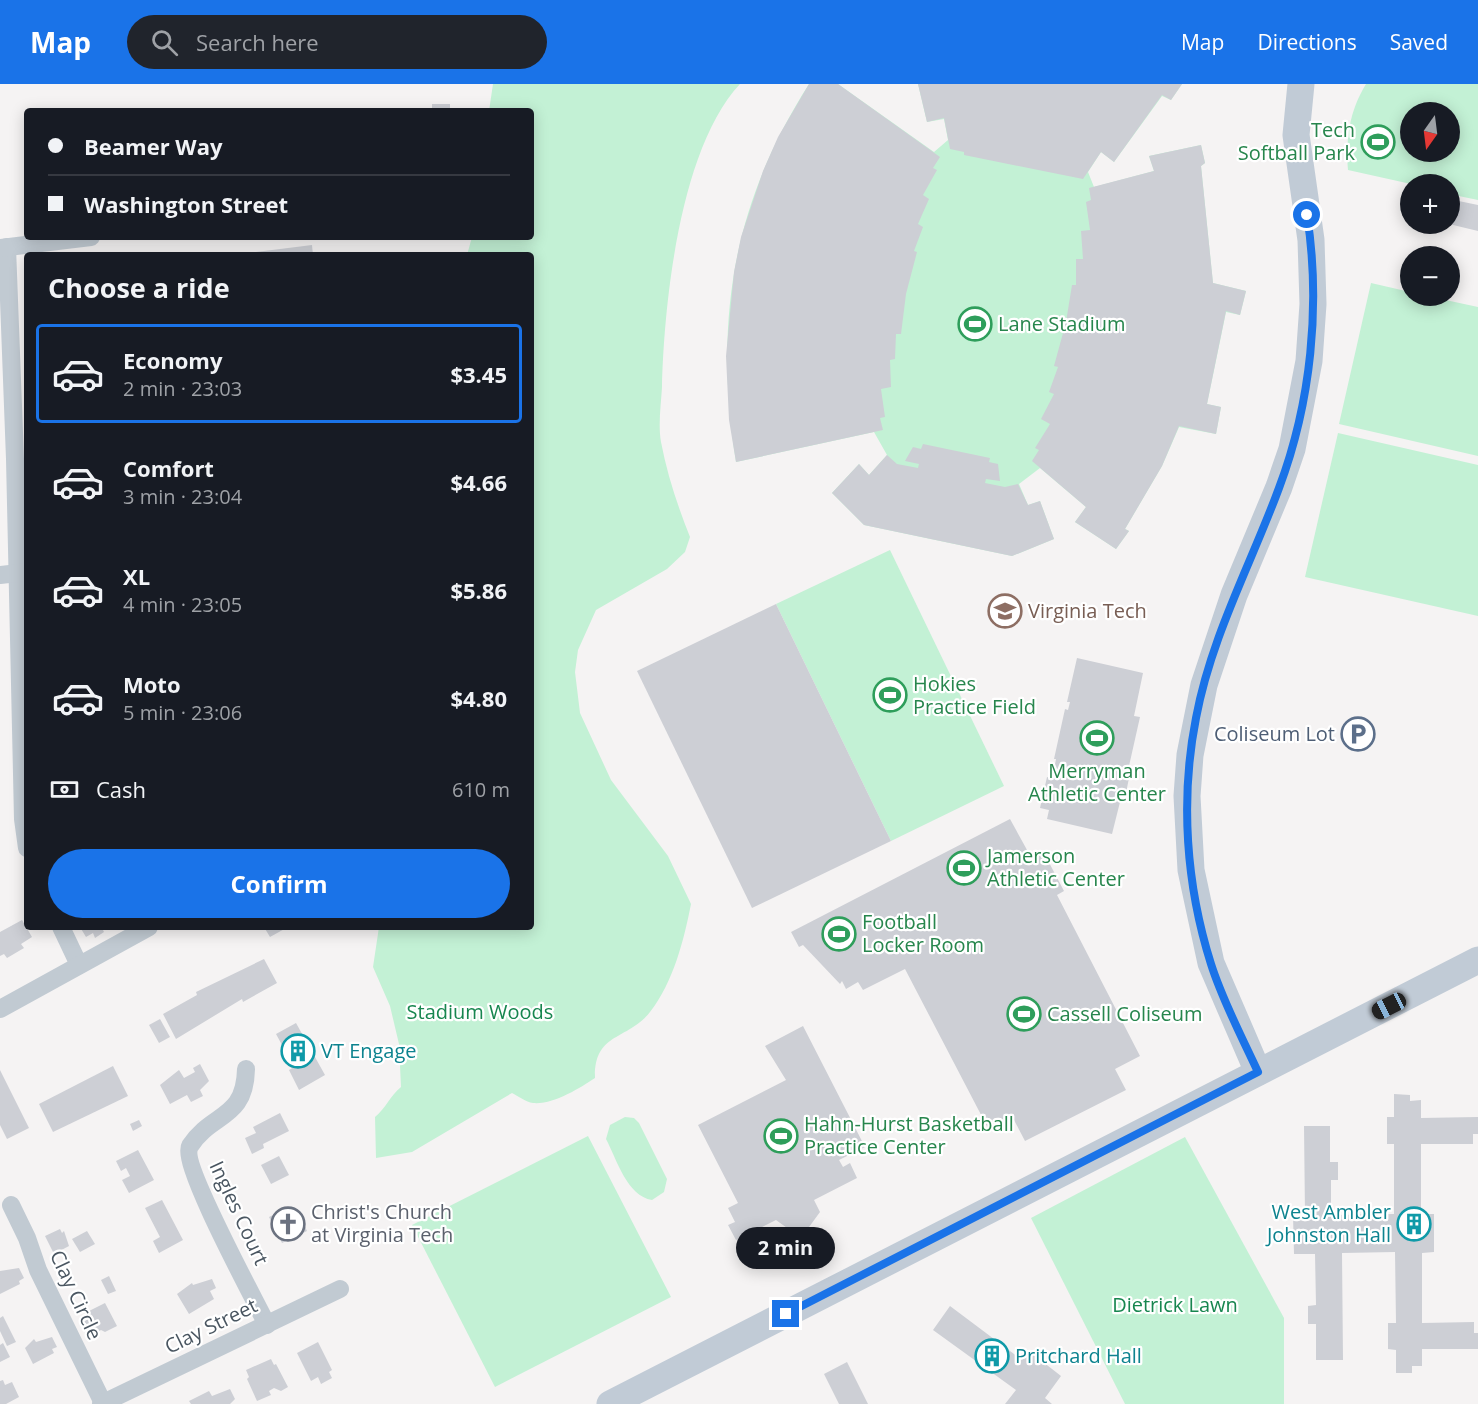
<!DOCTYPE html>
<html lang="en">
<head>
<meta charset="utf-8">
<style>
  body { margin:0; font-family:"Open Sans",sans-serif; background:#20242c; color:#f1f3f6; height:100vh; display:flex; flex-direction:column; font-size:22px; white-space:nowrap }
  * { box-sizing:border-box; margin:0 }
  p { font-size:20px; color:#9ea1a6 }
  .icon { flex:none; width:33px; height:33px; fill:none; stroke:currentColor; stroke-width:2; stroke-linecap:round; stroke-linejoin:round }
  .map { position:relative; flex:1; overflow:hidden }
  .sheet { position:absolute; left:24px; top:168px; width:510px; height:678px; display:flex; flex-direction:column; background:#171b24; border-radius:6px; box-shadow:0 3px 15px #0003 }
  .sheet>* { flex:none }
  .top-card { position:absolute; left:24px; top:24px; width:510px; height:132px; border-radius:6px; box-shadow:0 3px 15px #0003; display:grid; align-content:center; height:132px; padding:0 24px; background:#171b24 }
  .needle { width:39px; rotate:194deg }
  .buttons { position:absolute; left:1400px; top:18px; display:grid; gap:12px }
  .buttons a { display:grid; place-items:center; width:60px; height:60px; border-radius:50%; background:#171b24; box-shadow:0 3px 15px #0003; font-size:30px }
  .end { position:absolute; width:27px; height:27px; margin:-14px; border:8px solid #1a73e8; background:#fff; box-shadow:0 0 0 3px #fff }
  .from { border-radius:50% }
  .bubble { position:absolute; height:42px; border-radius:21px; background:#171b24; box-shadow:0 3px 15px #0003; font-size:20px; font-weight:700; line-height:42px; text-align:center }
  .car { position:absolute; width:18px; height:36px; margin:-18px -9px; border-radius:8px; box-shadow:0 0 4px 2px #0007; background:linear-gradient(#222 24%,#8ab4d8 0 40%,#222 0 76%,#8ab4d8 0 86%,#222 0) }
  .top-card b { display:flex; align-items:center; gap:21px; height:57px; font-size:22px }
  .top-card b+b { border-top:2px solid #363941 }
  .top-card i { width:15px; height:15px; background:#f1f3f6 }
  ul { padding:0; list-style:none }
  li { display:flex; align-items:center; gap:18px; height:99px; margin:0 12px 9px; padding:0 12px; border:3px solid transparent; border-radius:6px }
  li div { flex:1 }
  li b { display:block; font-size:22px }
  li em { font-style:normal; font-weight:700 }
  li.active { border-color:#1a73e8 }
  li>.icon { width:54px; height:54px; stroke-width:1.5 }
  h2 { padding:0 24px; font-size:27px; line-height:72px }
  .pay { display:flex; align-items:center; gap:15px; height:66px; padding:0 24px; font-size:22px }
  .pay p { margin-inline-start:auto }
  .primary-button { display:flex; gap:12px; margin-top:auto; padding:12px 24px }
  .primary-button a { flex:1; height:69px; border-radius:36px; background:#1a73e8; color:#fff; font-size:24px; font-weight:700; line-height:69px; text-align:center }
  header { display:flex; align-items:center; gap:36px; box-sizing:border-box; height:84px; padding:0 30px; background:#1a73e8; color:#fff }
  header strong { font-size:28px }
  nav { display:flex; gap:33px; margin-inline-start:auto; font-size:21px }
  .search { width:420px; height:54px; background:#20242c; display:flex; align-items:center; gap:15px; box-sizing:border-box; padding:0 21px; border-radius:33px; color:#9ea1a6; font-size:22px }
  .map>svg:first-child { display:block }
</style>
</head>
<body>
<header>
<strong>Map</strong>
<div class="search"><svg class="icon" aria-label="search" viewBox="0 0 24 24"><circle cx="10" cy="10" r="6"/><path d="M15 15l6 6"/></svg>Search here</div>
<nav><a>Map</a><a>Directions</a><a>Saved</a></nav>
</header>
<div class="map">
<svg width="1478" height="1320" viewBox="0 0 1478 1320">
  <rect width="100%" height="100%" fill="#f5f3f3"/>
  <g fill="#c3f1d5" fill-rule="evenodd">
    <path d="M493 0H740C680 64 664 218 662 303 661 320 658 341 661 358 667 390 678 423 690 453L685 468 667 485 596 526 578 566 575 588 580 629 611 696 668 772 691 820C684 856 673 899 650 928 627 957 594 948 595 994 580 1004 553 1021 533 1019 526 1018 518 1012 512 1009L412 1068 376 1074 375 1033C386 1024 390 1012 401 1003L399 960 390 922 373 883 379 843H531V171H467L472 153H531V27H489Z"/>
    <path d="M809 0H838L934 68 948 56 944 35 927 38 918 0H1182L1171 16 1162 12 1114 78 1101 68 1088 88 1094 103 1154 87 1149 72 1201 61 1205 79 1201 82 1213 199 1246 207 1240 231 1226 228 1207 320 1221 323 1216 350 1179 343 1162 382 1125 445 1129 447 1116 465 1075 438 1086 423 1040 384 1019 400 1028 421 1040 417 1054 455 1012 472 864 441 832 409 859 380 869 391 887 371 874 348 736 378C714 237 732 121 809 0Z"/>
    <path d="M1366 0H1478V116L1449 110V100H1411L1348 86C1346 54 1349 28 1366 0ZM1410 28H1449V68H1410Z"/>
    <polygon points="1371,199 1410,208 1410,212 1427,212 1478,223 1478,372 1339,340"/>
    <polygon points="1338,349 1478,381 1478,532 1305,493"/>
    <polygon points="890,466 1004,702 891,757 776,520"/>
    <path d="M625 1033 634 1034 639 1039 667 1095 664 1108 652 1116C627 1112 617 1076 606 1055L610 1041Z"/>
    <polygon points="588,1052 671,1213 495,1303 412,1141"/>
    <polygon points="1185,1053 1284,1234 1284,1320 1125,1320 1031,1134"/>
  </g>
  <g fill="#cdcfd5">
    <polygon points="809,0 838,0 940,73 933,84 937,86 923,111 929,115 918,140 923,143 914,167 917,168 906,210 901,250 896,250 895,275 890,276 891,303 881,305 885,333 880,334 883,346 736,378 729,336 726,272 734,188 741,153 763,87 778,53"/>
    <polygon points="918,0 1182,0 1171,16 1162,11 1114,78 1101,68 1083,95 964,71 964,68 950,65 944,34 927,38"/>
    <rect x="432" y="20" width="18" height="7"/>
    <polygon points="1201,61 1205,79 1201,82 1213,199 1246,207 1240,231 1226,227 1207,320 1221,323 1216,350 1179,342 1162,382 1125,445 1129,447 1116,465 1075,438 1086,423 1032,377 1039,366 1035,364 1050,340 1041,335 1054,310 1049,308 1058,283 1054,282 1066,238 1072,201 1076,201 1076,175 1083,175 1081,147 1090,146 1086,118 1091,116 1089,104 1154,87 1149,72"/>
    <polygon points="1449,115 1478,121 1478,147 1449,140"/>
    <polygon points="312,161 313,171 256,171 256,168"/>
    <polygon points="923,360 990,374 989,378 998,380 1000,397 986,395 985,399 1005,403 1018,400 1028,421 1040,417 1054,455 1012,472 864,441 832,409 859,380 869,391 887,371 897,380 918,384 919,380 905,377 913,363 921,365"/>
    <polygon points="776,520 891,757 752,824 637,587"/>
    <polygon points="1077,574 1143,589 1134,632 1140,633 1127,691 1122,689 1121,692 1129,694 1126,709 1118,707 1122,710 1112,750 1047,735 1049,726 1040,724 1047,693 1052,694 1053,691 1056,675 1054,675 1065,625 1068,626 1070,618 1067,618"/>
    <polygon points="1010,735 1032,775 1044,769 1064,807 1057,811 1140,972 1115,985 1126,1006 1025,1057 1014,1036 990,1048 905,885 863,906 858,898 846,905 842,897 840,900 803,861 799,863 791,848"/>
    <polygon points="22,836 32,853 21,860 24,864 7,874 4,870 0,872 0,848"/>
    <polygon points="80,843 104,843 102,844 104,848 95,854 93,849 86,853"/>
    <polygon points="264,843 288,843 270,853"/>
    <polygon points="264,875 277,899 243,918 242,915 176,955 163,930 197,911 196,908"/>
    <polygon points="160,935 170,953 159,959 149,941"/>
    <polygon points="296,939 325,991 299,1006 289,986 294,983 276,950"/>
    <polygon points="803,942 865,1063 839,1076 843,1083 850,1079 857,1094 814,1116 820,1128 801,1154 776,1136 736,1156 728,1141 735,1138 728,1124 738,1119 698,1041 786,996 765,962"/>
    <polygon points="200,980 209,997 200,1006 203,1012 191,1018 187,1011 170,1020 160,1001 179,986 184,994 195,988 193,984"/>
    <polygon points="113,982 128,1012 53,1048 39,1020"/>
    <polygon points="0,986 29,1044 7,1055 0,1041"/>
    <polygon points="1394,1010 1410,1011 1410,1017 1421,1016 1421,1034 1478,1033 1478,1050 1473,1050 1473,1060 1421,1060 1421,1130 1434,1130 1434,1168 1422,1169 1422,1239 1474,1238 1474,1249 1478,1249 1478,1265 1422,1265 1422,1282 1412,1282 1412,1289 1396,1289 1396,1266 1388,1265 1388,1239 1396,1239 1395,1168 1342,1169 1343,1276 1316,1276 1316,1240 1308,1240 1308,1222 1316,1221 1315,1170 1294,1170 1293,1131 1305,1131 1304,1042 1330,1042 1330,1078 1338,1078 1338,1096 1331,1096 1331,1131 1394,1130 1394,1060 1387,1060 1387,1033 1394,1033"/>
    <polygon points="280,1029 289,1047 263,1060 264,1064 252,1070 245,1054 256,1049 253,1043"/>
    <polygon points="139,1036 142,1042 133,1047 130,1040"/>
    <polygon points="138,1066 154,1096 129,1109 122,1096 130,1092 126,1084 121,1087 116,1077"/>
    <polygon points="279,1072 289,1091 271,1100 261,1081"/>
    <polygon points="162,1116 183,1156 159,1169 153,1157 160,1153 145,1124"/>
    <polygon points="297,1125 307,1147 282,1159 269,1133 279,1128 282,1133"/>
    <polygon points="60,1145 62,1149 64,1147 69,1162 54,1170 45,1152"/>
    <polygon points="87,1147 95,1160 80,1168 72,1155"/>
    <polygon points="19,1184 24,1194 19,1197 20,1200 0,1210 0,1187"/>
    <polygon points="109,1192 116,1207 108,1210 101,1196"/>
    <polygon points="212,1195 216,1204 210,1207 214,1215 189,1230 177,1210 192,1199 193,1201"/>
    <polygon points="105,1219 117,1242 105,1248 101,1246 94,1250 91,1245 86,1248 82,1239 88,1235 85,1229"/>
    <polygon points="950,1222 1022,1276 1029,1267 1061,1292 1045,1314 1052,1320 1005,1320 1016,1306 933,1246"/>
    <polygon points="3,1232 16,1258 7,1262 0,1247 0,1234"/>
    <polygon points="52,1253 57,1263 52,1265 54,1269 33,1280 25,1264 34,1255 36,1258"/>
    <polygon points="318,1258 332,1286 329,1288 332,1294 321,1300 318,1293 311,1297 297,1269"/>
    <polygon points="3,1259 10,1273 0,1278 0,1261"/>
    <polygon points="271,1275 274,1281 276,1280 288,1303 281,1307 274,1304 269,1307 271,1311 257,1317 247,1295 249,1293 246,1286"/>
    <polygon points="847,1278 868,1320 839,1320 824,1290"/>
    <polygon points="3,1296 5,1301 12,1298 19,1313 6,1320 0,1320 0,1297"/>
    <polygon points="230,1305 235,1315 230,1320 191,1320 189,1317 209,1307 212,1312"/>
  </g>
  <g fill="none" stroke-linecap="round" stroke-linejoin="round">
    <g stroke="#c1cad2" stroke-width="18">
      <polyline points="7,163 15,375 23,735 27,764"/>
      <polyline points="0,164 91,153"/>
      <polyline points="0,491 27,488"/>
      <polyline points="61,843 79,881"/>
      <polyline points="0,925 149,843"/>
      <path d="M246 985C245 1036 212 1028 190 1062 180 1079 255 1216 267 1241"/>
      <polyline points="11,1121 27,1154 38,1186 103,1319"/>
      <polyline points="101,1320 340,1205"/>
    </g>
    <g stroke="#c1cbd6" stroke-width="27">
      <polyline points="1258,988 1211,879 1191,786 1187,712 1190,671 1204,601 1234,511 1279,403 1292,365 1309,277 1313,220 1311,156 1296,51 1301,0"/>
      <polyline points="610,1320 1478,876"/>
    </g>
  </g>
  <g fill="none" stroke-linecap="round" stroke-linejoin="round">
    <path stroke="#1a73e8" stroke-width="8" d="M786 1230 1258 988C1242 953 1223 918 1211 880 1186 801 1180 715 1196 634 1211 553 1251 480 1279 404 1311 319 1321 221 1307 131"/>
  </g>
  <defs>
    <g id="stadium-ring" transform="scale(1.725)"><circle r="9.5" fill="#fff" stroke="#2e9e5b" stroke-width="1.5"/><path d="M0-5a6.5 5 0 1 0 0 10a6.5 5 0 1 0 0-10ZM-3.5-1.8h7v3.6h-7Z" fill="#2e9e5b"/></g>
    <g id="university-ring" transform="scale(1.725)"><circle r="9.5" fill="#fff" stroke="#8d6e63" stroke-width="1.5"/><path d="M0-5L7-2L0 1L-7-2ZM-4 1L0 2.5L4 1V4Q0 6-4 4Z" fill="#8d6e63"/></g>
    <g id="parking-ring" transform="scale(1.725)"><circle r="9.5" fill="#fff" stroke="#5c6f8a" stroke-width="1.5"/><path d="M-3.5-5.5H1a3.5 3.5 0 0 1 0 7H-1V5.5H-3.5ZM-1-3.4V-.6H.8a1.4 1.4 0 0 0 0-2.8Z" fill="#5c6f8a"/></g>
    <g id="building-ring" transform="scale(1.725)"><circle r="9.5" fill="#fff" stroke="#0f9aa8" stroke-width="1.5"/><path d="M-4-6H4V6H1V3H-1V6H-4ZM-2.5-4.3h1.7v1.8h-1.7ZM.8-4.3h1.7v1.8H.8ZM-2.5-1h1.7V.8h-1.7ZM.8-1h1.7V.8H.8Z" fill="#0f9aa8"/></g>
    <g id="church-ring" transform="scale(1.725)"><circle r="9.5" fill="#fff" stroke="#6b7280" stroke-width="1.5"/><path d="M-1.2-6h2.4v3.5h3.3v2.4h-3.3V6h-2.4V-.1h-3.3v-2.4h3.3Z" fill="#6b7280"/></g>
  </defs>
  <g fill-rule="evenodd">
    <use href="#stadium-ring" x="1378" y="58"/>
    <use href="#stadium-ring" x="975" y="240"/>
    <use href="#university-ring" x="1005" y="527"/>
    <use href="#stadium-ring" x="890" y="611"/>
    <use href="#parking-ring" x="1358" y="650"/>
    <use href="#stadium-ring" x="1097" y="654"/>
    <use href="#stadium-ring" x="964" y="784"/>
    <use href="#stadium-ring" x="839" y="850"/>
    <use href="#stadium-ring" x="1024" y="930"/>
    <use href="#building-ring" x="298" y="967"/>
    <use href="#stadium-ring" x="781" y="1052"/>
    <use href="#church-ring" x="288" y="1140"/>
    <use href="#building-ring" x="1414" y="1140"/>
    <use href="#building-ring" x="992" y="1272"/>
  </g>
  <g text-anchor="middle" stroke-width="4.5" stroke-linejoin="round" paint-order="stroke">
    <g font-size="20" fill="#27864d" stroke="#fff" text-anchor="start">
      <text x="1355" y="53" text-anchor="end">Tech<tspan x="1355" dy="23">Softball Park</tspan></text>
      <text x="998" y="247">Lane Stadium</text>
      <text x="913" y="607">Hokies<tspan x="913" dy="23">Practice Field</tspan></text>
      <text x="1097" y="694" text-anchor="middle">Merryman<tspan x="1097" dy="23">Athletic Center</tspan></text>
      <text x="987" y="779">Jamerson<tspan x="987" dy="23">Athletic Center</tspan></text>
      <text x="862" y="845">Football<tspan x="862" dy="23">Locker Room</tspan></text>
      <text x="1047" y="937">Cassell Coliseum</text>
      <text x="804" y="1047">Hahn-Hurst Basketball<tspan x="804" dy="23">Practice Center</tspan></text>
    </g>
    <g font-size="20" fill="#785e54" stroke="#fff" text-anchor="start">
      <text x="1028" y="534">Virginia Tech</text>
    </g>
    <g font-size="20" fill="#4e5e75" stroke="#fff" text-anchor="end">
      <text x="1335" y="657">Coliseum Lot</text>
    </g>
    <g font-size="20" fill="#17864f" stroke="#fff">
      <text x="480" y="935">Stadium Woods</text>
      <text x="1175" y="1228">Dietrick Lawn</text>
    </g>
    <g font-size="20" fill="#0d838f" stroke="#fff" text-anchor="start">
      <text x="321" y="974">VT Engage</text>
      <text x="1391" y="1135" text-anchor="end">West Ambler<tspan x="1391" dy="23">Johnston Hall</tspan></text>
      <text x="1015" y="1279">Pritchard Hall</text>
    </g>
    <g font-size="20" fill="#5b616d" stroke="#fff" text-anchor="start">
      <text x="311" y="1135">Christ's Church<tspan x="311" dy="23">at Virginia Tech</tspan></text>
    </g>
    <g font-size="20" fill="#4a5661" stroke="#fff">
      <text transform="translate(239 1129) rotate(65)" y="7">Ingles Court</text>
      <text transform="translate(76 1211) rotate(65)" y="7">Clay Circle</text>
      <text transform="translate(211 1242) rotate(-26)" y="7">Clay Street</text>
    </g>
  </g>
</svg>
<div class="buttons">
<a><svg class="needle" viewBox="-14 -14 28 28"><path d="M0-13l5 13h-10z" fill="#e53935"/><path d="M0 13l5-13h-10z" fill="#9ea1a6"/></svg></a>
<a>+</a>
<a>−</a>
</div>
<i class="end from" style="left:1307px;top:131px"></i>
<i class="end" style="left:786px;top:1230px"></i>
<div class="bubble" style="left:736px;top:1143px;width:99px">2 min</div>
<i class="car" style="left:1389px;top:922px;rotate:243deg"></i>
<div class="top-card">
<b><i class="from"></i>Beamer Way</b>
<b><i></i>Washington Street</b>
</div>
<section class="sheet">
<h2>Choose a ride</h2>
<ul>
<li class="active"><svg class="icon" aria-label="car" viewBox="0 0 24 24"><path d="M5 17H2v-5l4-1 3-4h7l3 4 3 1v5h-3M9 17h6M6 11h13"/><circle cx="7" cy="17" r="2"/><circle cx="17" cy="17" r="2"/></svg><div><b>Economy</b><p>2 min · 23:03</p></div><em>$3.45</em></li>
<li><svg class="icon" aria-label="car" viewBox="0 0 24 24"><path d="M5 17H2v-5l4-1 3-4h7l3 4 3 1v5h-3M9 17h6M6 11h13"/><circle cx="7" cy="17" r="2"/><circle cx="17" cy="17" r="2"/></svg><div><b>Comfort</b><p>3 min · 23:04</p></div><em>$4.66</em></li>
<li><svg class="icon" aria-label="car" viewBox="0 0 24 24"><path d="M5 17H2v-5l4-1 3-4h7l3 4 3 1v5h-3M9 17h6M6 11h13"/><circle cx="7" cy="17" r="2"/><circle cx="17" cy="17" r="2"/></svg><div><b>XL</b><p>4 min · 23:05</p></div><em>$5.86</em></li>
<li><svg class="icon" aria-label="car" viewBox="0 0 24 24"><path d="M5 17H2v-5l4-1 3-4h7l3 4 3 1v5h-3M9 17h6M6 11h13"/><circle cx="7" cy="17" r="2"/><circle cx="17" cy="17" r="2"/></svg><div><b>Moto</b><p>5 min · 23:06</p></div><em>$4.80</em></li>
</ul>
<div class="pay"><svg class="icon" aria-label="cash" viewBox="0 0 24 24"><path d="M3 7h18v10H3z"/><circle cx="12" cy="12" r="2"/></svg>Cash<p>610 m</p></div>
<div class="primary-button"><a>Confirm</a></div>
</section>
</div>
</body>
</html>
